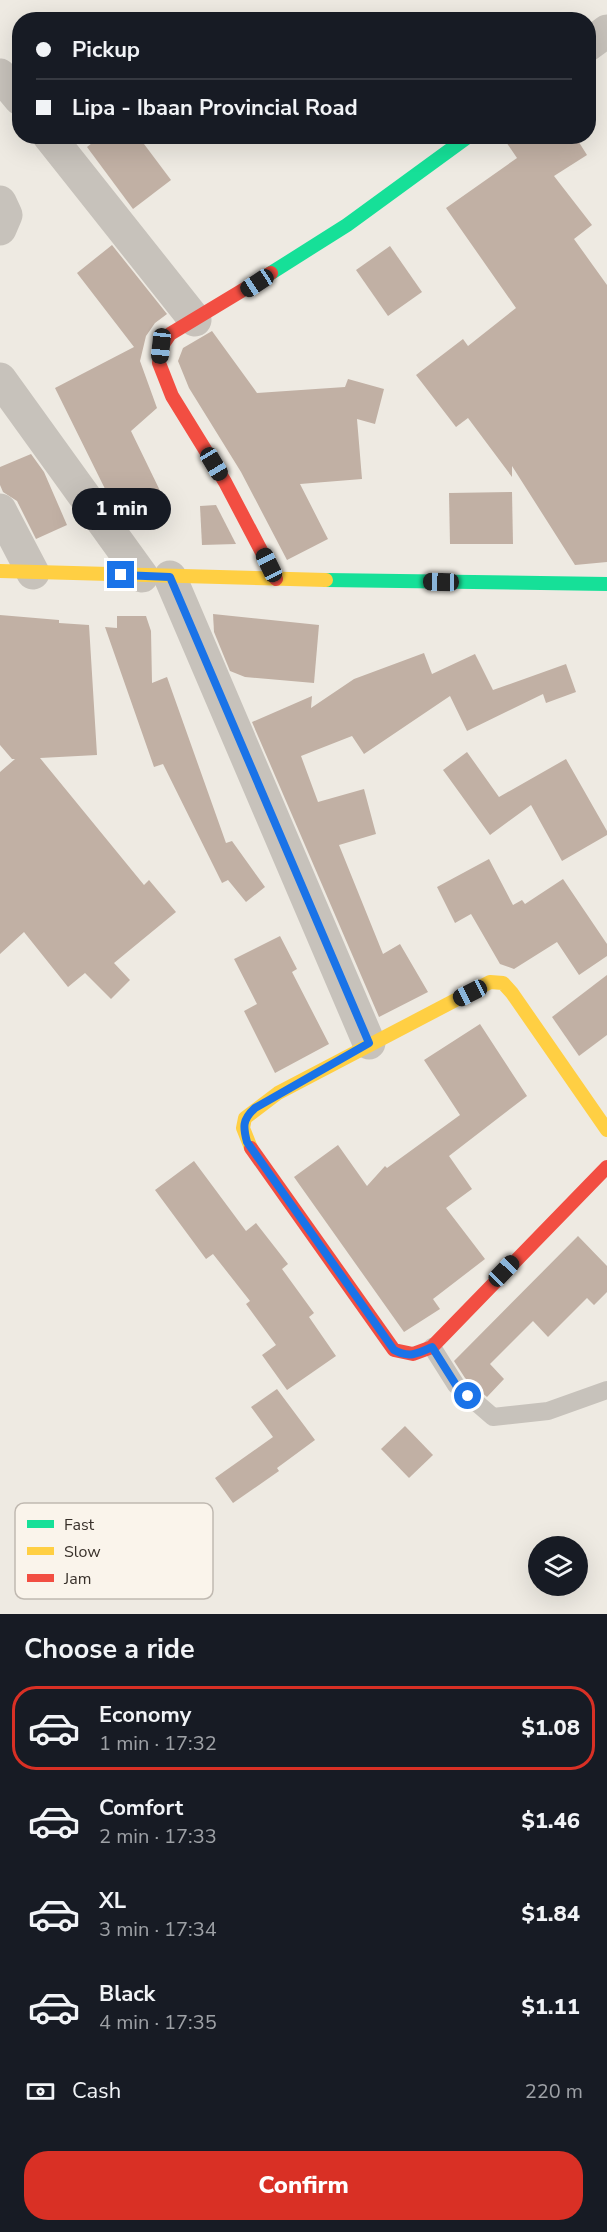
<!DOCTYPE html>
<html lang="en">
<head>
<meta charset="utf-8">
<style>
  body { margin:0; font-family:"Nunito Sans",sans-serif; background:#242831; color:#f1f3f6; height:100vh; display:flex; flex-direction:column; font-size:22px; white-space:nowrap }
  * { box-sizing:border-box; margin:0 }
  p { font-size:20px; color:#9ea1a6 }
  .icon { flex:none; width:33px; height:33px; fill:none; stroke:currentColor; stroke-width:2; stroke-linecap:round; stroke-linejoin:round }
  .map { position:relative; height:1614px; overflow:hidden }
  .side { display:flex; flex-direction:column; background:#171b24; flex:1 }
  .side>* { flex:none }
  .guide { position:absolute; left:12px; top:12px; width:584px; height:132px; border-radius:24px; box-shadow:0 6px 24px #0002; display:grid; align-content:center; height:132px; padding:0 24px; background:#171b24 }
  .tools { position:absolute; left:528px; top:1536px; display:grid; gap:12px }
  .tools a { display:grid; place-items:center; width:60px; height:60px; border-radius:50%; background:#171b24; box-shadow:0 6px 24px #0002; font-size:30px }
  .end { position:absolute; width:27px; height:27px; margin:-14px; border:8px solid #1a73e8; background:#fff; box-shadow:0 0 0 3px #fff }
  .from { border-radius:50% }
  .bubble { position:absolute; height:42px; border-radius:21px; background:#171b24; box-shadow:0 6px 24px #0002; font-size:20px; font-weight:800; line-height:42px; text-align:center }
  .car { position:absolute; width:18px; height:36px; margin:-18px -9px; border-radius:8px; box-shadow:0 0 4px 2px #0007; background:linear-gradient(#222 24%,#8ab4d8 0 40%,#222 0 76%,#8ab4d8 0 86%,#222 0) }
  .guide b { display:flex; align-items:center; gap:21px; height:57px; font-size:22px }
  .guide b+b { border-top:2px solid #363941 }
  .guide i { width:15px; height:15px; background:#f1f3f6 }
  ul { padding:0; list-style:none }
  li { display:flex; align-items:center; gap:18px; height:84px; margin:0 12px 9px; padding:0 12px; border:3px solid transparent; border-radius:24px }
  li div { flex:1 }
  li b { display:block; font-size:22px }
  li em { font-style:normal; font-weight:800 }
  li.current { border-color:#d93025 }
  li>.icon { width:54px; height:54px; stroke-width:1.5 }
  h2 { padding:0 24px; font-size:27px; line-height:72px }
  .pay { display:flex; align-items:center; gap:15px; height:66px; padding:0 24px; font-size:22px }
  .pay p { margin-inline-start:auto }
  .primary-button { display:flex; gap:12px; margin-top:auto; padding:12px 24px }
  .primary-button a { flex:1; height:69px; border-radius:24px; background:#d93025; color:#fff; font-size:24px; font-weight:800; line-height:69px; text-align:center }
  .map>svg:first-child { display:block }
</style>
</head>
<body>
<div class="map">
<svg width="607" height="1614" viewBox="0 0 607 1614">
  <rect width="100%" height="100%" fill="#eeeae2"/>
  <g fill="#c1b0a4">
    <polygon points="101,136 138,136 171,180 133,209 87,147"/>
    <polygon points="502,136 575,136 587,155 554,176 592,225 574,239 607,285 607,562 575,565 512,466 512,477 468,418 456,427 416,375 463,339 468,346 516,308 446,208 517,158"/>
    <polygon points="112,245 167,314 155,323 146,336 140,361 157,408 131,431 165,501 126,521 111,501 55,388 134,347 77,273"/>
    <polygon points="390,246 422,292 388,316 356,270"/>
    <polygon points="212,331 257,393 345,387 348,379 384,389 375,424 357,419 362,479 300,484 328,539 287,560 241,472 189,388 178,361 183,348"/>
    <polygon points="31,454 44,472 67,525 36,539 17,501 3,492 0,485 0,467"/>
    <polygon points="512,492 513,544 450,544 449,493"/>
    <polygon points="216,505 236,544 202,545 200,506"/>
    <polygon points="213,614 319,625 314,683 245,677 230,671 214,632"/>
    <polygon points="0,615 59,620 59,623 89,625 97,755 40,758 144,885 149,880 176,912 114,963 130,980 111,999 85,973 68,987 24,932 0,954 0,772 15,759 12,759 0,745"/>
    <polygon points="117,616 146,616 151,631 152,683 167,677 226,843 232,841 265,887 246,902 228,880 222,883 163,764 154,767 105,627 117,628"/>
    <polygon points="424,653 432,674 475,654 493,690 566,664 576,692 546,703 543,694 467,731 450,696 364,754 352,736 301,756 318,802 364,789 376,834 339,845 383,954 400,944 428,992 379,1017 252,722 312,696 311,708 354,679"/>
    <polygon points="467,752 499,797 566,759 607,831 607,835 562,861 531,805 490,835 443,770"/>
    <polygon points="489,859 513,905 522,900 525,904 563,879 607,944 607,956 579,975 557,942 514,969 500,964 471,914 455,923 437,887"/>
    <polygon points="280,936 297,969 292,972 329,1044 275,1073 244,1011 257,1004 234,959"/>
    <polygon points="607,975 607,1035 579,1056 552,1017"/>
    <polygon points="480,1024 527,1096 449,1156 472,1189 446,1208 485,1259 433,1299 440,1309 404,1332 294,1177 338,1145 367,1186 385,1166 387,1168 460,1115 424,1060"/>
    <polygon points="194,1161 246,1231 256,1223 288,1264 282,1269 314,1313 309,1317 336,1356 287,1390 262,1355 276,1345 246,1304 250,1301 213,1254 206,1259 155,1190"/>
    <polygon points="578,1236 607,1266 607,1292 594,1305 587,1298 548,1337 533,1321 490,1364 504,1379 487,1397 465,1378 454,1361"/>
    <polygon points="277,1389 315,1440 277,1468 279,1471 233,1503 215,1478 273,1437 251,1407"/>
    <polygon points="405,1426 433,1455 409,1478 381,1449"/>
  </g>
  <g fill="none" stroke-linecap="round" stroke-linejoin="round">
    <polyline stroke="#c7c2bb" stroke-width="18" points="432,1347 456,1385 493,1417 548,1411 607,1390"/>
    <g stroke="#c7c2bb" stroke-width="33">
      <polyline points="588,45 607,31"/>
      <polyline points="0,75 20,99"/>
      <polyline points="49,136 195,320"/>
      <polyline points="0,202 6,215 0,229"/>
      <polyline points="0,379 142,576"/>
      <polyline points="0,510 33,573"/>
      <polyline points="170,577 369,1043"/>
    </g>
    <g stroke="#16e098" stroke-width="14">
      <polyline points="271,273 347,225 469,136"/>
      <polyline points="326,580 607,584"/>
    </g>
    <g stroke="#ffcf43" stroke-width="14">
      <polyline points="0,571 326,580"/>
      <polyline points="251,1148 243,1128 245,1118 278,1093 490,982 503,983 512,993 607,1130"/>
    </g>
    <g stroke="#f24e42" stroke-width="14">
      <polyline points="271,273 170,334 161,347 159,363 172,396 225,482 276,579"/>
      <polyline points="251,1148 394,1350 413,1354 432,1347 607,1167"/>
    </g>
  </g>
  <g fill="none" stroke-linecap="round" stroke-linejoin="round">
    <path stroke="#1a73e8" stroke-width="8" d="M121 575 170 577 369 1043 255 1108C242 1120 243 1127 247 1142L394 1350C409 1358 417 1354 432 1347L456 1385 468 1396"/>
  </g>
  <rect x="15" y="1503" width="198" height="96" rx="9" fill="#faf4eb" stroke="#c0b9b1" stroke-width="1.5"/>
  <rect x="27" y="1520" width="27" height="8" fill="#16e098"/>
  <rect x="27" y="1547" width="27" height="8" fill="#ffcf43"/>
  <rect x="27" y="1574" width="27" height="8" fill="#f24e42"/>
  <g font-size="16" fill="#38302a">
    <text x="64" y="1530">Fast</text>
    <text x="64" y="1557">Slow</text>
    <text x="64" y="1584">Jam</text>
  </g>
</svg>
<div class="tools">
<a><svg class="icon" aria-label="layers" viewBox="0 0 24 24"><path d="M12 4l9 5-9 5-9-5zM3 14l9 5 9-5"/></svg></a>
</div>
<i class="end from" style="left:468px;top:1396px"></i>
<i class="end" style="left:121px;top:575px"></i>
<div class="bubble" style="left:72px;top:488px;width:99px">1 min</div>
<i class="car" style="left:257px;top:283px;rotate:237deg"></i>
<i class="car" style="left:161px;top:346px;rotate:186deg"></i>
<i class="car" style="left:214px;top:464px;rotate:149deg"></i>
<i class="car" style="left:269px;top:565px;rotate:334deg"></i>
<i class="car" style="left:441px;top:582px;rotate:271deg"></i>
<i class="car" style="left:470px;top:993px;rotate:243deg"></i>
<i class="car" style="left:504px;top:1271px;rotate:44deg"></i>
<div class="guide">
<b><i class="from"></i>Pickup</b>
<b><i></i>Lipa - Ibaan Provincial Road</b>
</div>
</div>
<section class="side">
<h2>Choose a ride</h2>
<ul>
<li class="current"><svg class="icon" aria-label="car" viewBox="0 0 24 24"><path d="M5 17H2v-5l4-1 3-4h7l3 4 3 1v5h-3M9 17h6M6 11h13"/><circle cx="7" cy="17" r="2"/><circle cx="17" cy="17" r="2"/></svg><div><b>Economy</b><p>1 min · 17:32</p></div><em>$1.08</em></li>
<li><svg class="icon" aria-label="car" viewBox="0 0 24 24"><path d="M5 17H2v-5l4-1 3-4h7l3 4 3 1v5h-3M9 17h6M6 11h13"/><circle cx="7" cy="17" r="2"/><circle cx="17" cy="17" r="2"/></svg><div><b>Comfort</b><p>2 min · 17:33</p></div><em>$1.46</em></li>
<li><svg class="icon" aria-label="car" viewBox="0 0 24 24"><path d="M5 17H2v-5l4-1 3-4h7l3 4 3 1v5h-3M9 17h6M6 11h13"/><circle cx="7" cy="17" r="2"/><circle cx="17" cy="17" r="2"/></svg><div><b>XL</b><p>3 min · 17:34</p></div><em>$1.84</em></li>
<li><svg class="icon" aria-label="car" viewBox="0 0 24 24"><path d="M5 17H2v-5l4-1 3-4h7l3 4 3 1v5h-3M9 17h6M6 11h13"/><circle cx="7" cy="17" r="2"/><circle cx="17" cy="17" r="2"/></svg><div><b>Black</b><p>4 min · 17:35</p></div><em>$1.11</em></li>
</ul>
<div class="pay"><svg class="icon" aria-label="cash" viewBox="0 0 24 24"><path d="M3 7h18v10H3z"/><circle cx="12" cy="12" r="2"/></svg>Cash<p>220 m</p></div>
<div class="primary-button"><a>Confirm</a></div>
</section>
</body>
</html>
